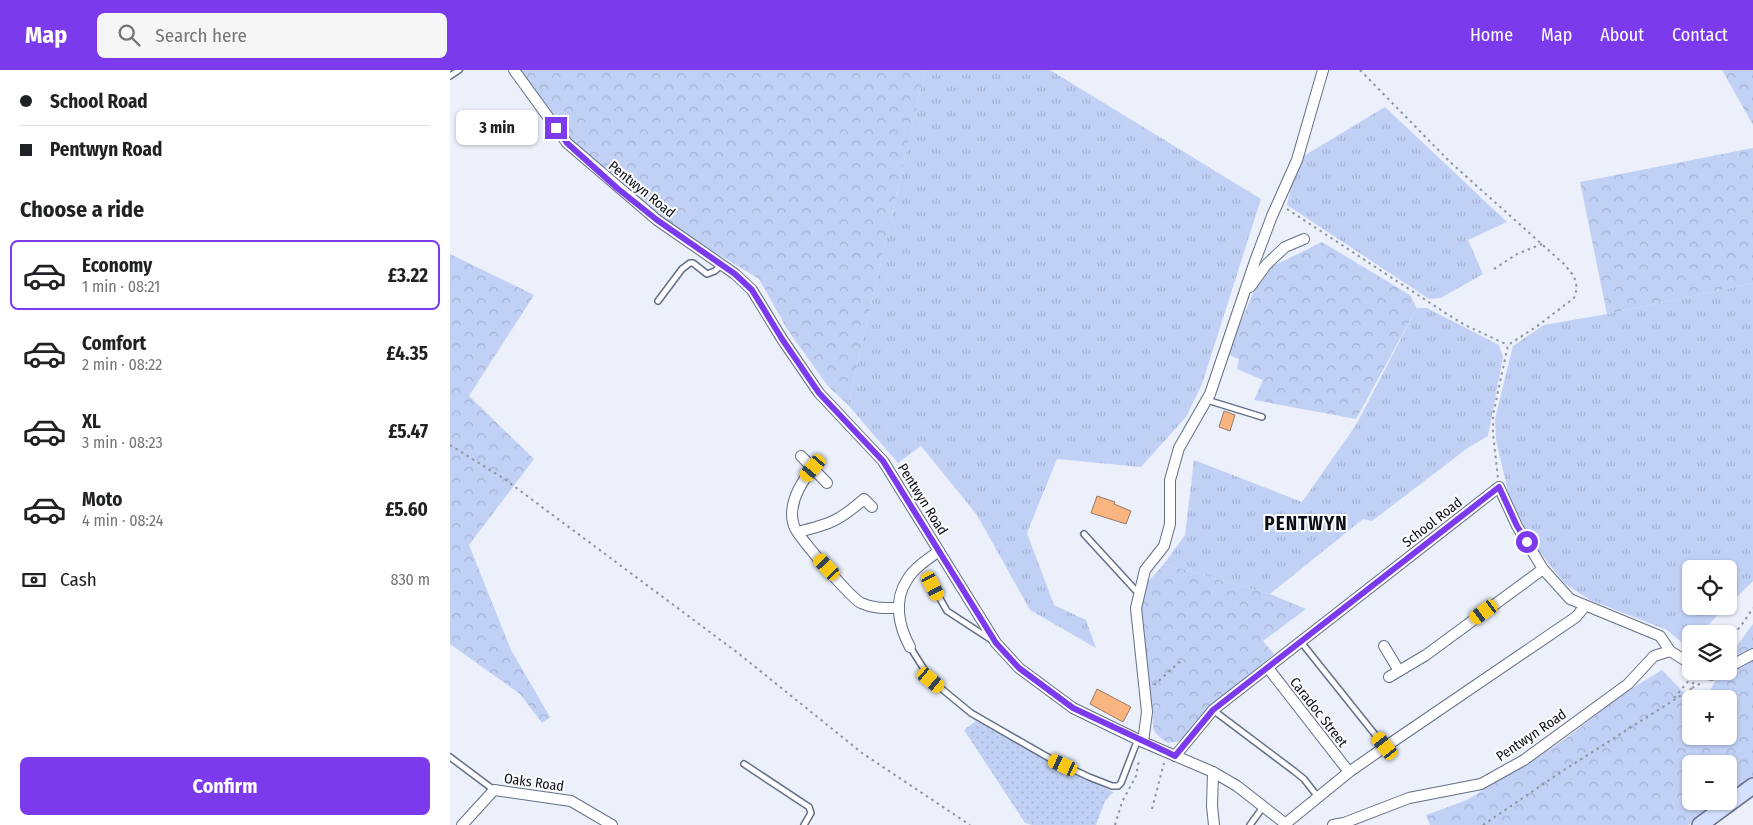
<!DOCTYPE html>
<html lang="en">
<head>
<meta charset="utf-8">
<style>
  body { margin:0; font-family:"Fira Sans Condensed",sans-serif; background:#f6f6f6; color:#202124; height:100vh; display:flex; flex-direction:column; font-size:19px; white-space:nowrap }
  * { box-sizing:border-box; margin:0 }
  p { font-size:16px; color:#757577 }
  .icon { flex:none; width:28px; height:28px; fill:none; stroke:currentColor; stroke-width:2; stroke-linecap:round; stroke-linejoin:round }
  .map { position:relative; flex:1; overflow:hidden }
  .side { display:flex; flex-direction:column; background:#fff; width:450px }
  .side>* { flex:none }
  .guide { display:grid; align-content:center; height:110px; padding:0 20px; background:#fff }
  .buttons { position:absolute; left:1232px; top:490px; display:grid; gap:10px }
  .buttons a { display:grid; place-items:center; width:55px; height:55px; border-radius:8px; background:#fff; box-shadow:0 1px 4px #0004; font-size:25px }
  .end { position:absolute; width:22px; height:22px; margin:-11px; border:6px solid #7c3aed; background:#fff; box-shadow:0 0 0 2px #fff }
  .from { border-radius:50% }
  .bubble { position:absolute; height:35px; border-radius:8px; background:#fff; box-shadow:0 1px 4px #0004; font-size:16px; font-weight:700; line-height:35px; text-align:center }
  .car { position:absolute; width:15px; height:30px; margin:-15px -8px; border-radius:6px; box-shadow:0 0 4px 1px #0007; background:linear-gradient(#f5c518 24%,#345 0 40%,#f5c518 0 76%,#345 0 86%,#f5c518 0) }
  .guide b { display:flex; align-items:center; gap:18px; height:48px; font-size:19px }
  .guide b+b { border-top:1px solid #e0e0e0 }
  .guide i { width:12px; height:12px; background:#202124 }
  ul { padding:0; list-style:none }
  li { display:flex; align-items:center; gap:15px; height:70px; margin:0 10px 8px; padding:0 10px; border:2px solid transparent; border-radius:8px }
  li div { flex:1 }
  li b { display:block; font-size:19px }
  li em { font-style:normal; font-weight:700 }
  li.active { border-color:#7c3aed }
  li>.icon { width:45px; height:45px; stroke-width:1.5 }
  h2 { padding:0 20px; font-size:22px; line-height:60px }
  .pay { display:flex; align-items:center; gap:12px; height:55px; padding:0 20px; font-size:19px }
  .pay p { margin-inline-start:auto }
  .cta { display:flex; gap:10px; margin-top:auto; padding:10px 20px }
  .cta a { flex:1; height:58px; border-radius:8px; background:#7c3aed; color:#fff; font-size:20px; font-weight:700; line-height:58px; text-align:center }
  header { display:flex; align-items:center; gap:30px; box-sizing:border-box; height:70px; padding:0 25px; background:#7c3aed; color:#fff }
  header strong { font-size:24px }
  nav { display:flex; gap:28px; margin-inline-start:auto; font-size:18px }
  .search { width:350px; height:45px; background:#f6f6f6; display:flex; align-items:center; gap:12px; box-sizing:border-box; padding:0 18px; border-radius:8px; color:#757577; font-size:19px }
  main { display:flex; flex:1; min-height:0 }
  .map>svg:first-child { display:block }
</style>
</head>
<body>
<header>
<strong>Map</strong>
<div class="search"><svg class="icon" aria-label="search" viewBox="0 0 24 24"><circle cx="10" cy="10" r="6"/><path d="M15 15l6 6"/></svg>Search here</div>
<nav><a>Home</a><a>Map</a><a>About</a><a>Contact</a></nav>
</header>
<main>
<section class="side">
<div class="guide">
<b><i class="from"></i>School Road</b>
<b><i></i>Pentwyn Road</b>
</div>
<h2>Choose a ride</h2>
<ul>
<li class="active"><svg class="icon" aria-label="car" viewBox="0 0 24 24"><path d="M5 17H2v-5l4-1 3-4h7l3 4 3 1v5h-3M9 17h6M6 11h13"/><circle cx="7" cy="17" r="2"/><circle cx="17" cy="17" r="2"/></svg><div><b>Economy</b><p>1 min · 08:21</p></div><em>£3.22</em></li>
<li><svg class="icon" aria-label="car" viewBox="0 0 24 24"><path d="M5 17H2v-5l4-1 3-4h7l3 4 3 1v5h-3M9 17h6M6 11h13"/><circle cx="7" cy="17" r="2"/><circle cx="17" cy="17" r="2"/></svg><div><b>Comfort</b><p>2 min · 08:22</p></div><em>£4.35</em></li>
<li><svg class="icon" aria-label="car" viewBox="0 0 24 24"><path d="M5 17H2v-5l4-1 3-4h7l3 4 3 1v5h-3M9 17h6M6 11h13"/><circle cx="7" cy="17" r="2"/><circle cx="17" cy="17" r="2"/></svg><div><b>XL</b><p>3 min · 08:23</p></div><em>£5.47</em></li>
<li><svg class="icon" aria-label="car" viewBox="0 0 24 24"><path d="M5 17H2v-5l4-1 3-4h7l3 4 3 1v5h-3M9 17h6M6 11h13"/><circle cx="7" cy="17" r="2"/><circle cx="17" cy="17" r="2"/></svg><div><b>Moto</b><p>4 min · 08:24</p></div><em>£5.60</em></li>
</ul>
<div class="pay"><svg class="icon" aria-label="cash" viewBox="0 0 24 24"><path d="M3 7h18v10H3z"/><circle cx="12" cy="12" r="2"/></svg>Cash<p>830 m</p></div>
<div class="cta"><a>Confirm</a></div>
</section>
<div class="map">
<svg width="1303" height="755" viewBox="0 0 1303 755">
  <defs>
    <pattern id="grass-tufts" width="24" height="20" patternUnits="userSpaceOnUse" patternTransform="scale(1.25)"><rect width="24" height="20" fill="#c1d1f6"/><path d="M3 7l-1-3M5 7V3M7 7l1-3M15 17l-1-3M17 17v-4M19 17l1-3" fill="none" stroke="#a4b2d2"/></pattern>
    <pattern id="forest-crowns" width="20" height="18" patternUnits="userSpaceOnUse" patternTransform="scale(1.25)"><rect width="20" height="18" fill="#c1d1f6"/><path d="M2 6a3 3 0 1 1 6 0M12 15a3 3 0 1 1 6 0" fill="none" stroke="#a4b2d2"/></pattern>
    <pattern id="garden-dots" width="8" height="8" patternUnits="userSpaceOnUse" patternTransform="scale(1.25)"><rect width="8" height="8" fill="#c1d1f6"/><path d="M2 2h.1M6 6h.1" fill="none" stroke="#a4b2d2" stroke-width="1.8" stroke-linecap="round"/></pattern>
  </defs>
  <rect width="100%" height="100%" fill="#ebf0fa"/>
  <g fill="url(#grass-tufts)">
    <polygon points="475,0 600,0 811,129 752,314 736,347 691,397 607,389 577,463 604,535 636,550 646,578 580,540 527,445 471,376 448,393 398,335"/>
    <polygon points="935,37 1057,152 1018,170 1033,204 991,228 979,229 837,135 847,90"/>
    <polygon points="1303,213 1303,511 1279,535 1279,499 1241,499 1241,536 1277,536 1249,564 1241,564 1241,571 1236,576 1217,560 1140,530 1114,513 1082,472 1059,426 1046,370 1045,349 1063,276 1094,255 1157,244"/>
    <polygon points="967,238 977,238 1049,275 1053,287 1038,366 1019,377 922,451 913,449 820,524 714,494 735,465 744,390 852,432 906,355"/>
  </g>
  <g fill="url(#forest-crowns)">
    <polygon points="70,0 475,0 398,335 377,315 337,259 309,209 278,190 246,173 171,115 122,71"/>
    <polygon points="1272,0 1303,0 1303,55"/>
    <polygon points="1303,78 1303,213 1157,244 1130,112"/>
    <polygon points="872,172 960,225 967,238 906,349 804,330 813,310 787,299 789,289 777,284 806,216 823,196"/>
    <polygon points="0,184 84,225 19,326 84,389 19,475 61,580 100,647 92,653 70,624 0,574"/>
    <path d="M714 494 820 524 856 539 813 571 824 584 759 637 732 671 718 673C703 663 702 661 703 643L688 549 693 517Z"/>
    <polygon points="1303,554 1303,710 1279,727 1279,694 1241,694 1241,731 1272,731 1238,755 980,755 976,745 1017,730 1114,670 1171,625 1212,600 1241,630 1241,666 1279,666 1279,629 1255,629 1271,601 1279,601 1279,586"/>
  </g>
  <polygon fill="url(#garden-dots)" points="526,651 587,685 663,722 655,731 646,755 582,755 575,753 514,660"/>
  <g fill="#fab47f" stroke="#927b6b">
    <polygon points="774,341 785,345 780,361 769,357"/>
    <polygon points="647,426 665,432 664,434 681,441 676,454 641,443"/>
    <polygon points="647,619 681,637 673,652 640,634"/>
  </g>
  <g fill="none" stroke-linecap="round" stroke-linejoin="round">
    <g stroke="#646f85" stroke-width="8">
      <g id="lane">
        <polyline points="0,6 9,0"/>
        <polyline points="208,231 232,199 240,193 243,193 257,204 265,201 271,195"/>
        <polyline points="757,330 812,347"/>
        <polyline points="634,464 689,524"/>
        <polyline points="483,516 497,541 540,569"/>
        <polyline points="851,572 935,677"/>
        <polyline points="460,577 481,610 521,643 601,689 639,707 662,716 668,716 671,713 688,669"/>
        <polyline points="763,640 844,701 854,709 868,727"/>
        <polyline points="0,687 44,720"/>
        <polyline points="294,694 359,737 361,743 354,755"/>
        <polyline points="800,755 813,737"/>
      </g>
    </g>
    <g stroke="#646f85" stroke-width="12">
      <g id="street">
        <polyline points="64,0 117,73 207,150 285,204 302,220 332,269 369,323 433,391 546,573 569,598 623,638 693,672 763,702 787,716 837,755"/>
        <polyline points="800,217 816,195 835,177 854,169"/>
        <polyline points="351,386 377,413"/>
        <path d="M363 398C352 411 343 425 342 443 342 447 343 454 345 458 351 470 401 528 411 533 424 539 436 538 449 538"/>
        <path d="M348 462C380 454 389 451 414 429L422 437"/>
        <polyline points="934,576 949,601"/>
        <path d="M460 577C449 557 443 531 457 510 464 498 478 489 489 481"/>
        <polyline points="1279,597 1303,584"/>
        <polyline points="818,598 899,702"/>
        <path d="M1251 601C1259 606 1264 606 1272 601"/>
        <polyline points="939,607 976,585 1093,499"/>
        <polyline points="693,672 697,642 686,538 695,500 714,476 720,454 720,410 729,378 760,324 805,191 822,146 847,90 873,0"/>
        <polyline points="725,686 763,640 1049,417 1067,456 1093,499 1120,529 1210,566 1220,581 1241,594"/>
        <polyline points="763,702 762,736 764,755"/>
        <polyline points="12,755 44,720 121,731 162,755"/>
        <polyline points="834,755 899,702 935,677 1126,547 1135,536"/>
        <polyline points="883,755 894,753 959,728 1031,714 1074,690 1178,614 1204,586 1220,581"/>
      </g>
    </g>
    <g stroke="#646f85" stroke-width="18">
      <polyline id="secondary" points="1250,755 1303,716"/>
    </g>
    <g stroke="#8f939d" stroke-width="2" stroke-dasharray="2.5 4" stroke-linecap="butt">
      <polyline points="910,0 1000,92 1114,194 1124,206 1127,218 1124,228 1086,257 1058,275 1043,345 1043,364 1048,408"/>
      <polyline points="837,139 997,244 1015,255 1058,275"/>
      <polyline points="1044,199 1067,184 1092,174"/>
      <polyline points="0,375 53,408 288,583 412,683 520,755"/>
      <polyline points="1279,569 1291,556 1303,538"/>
      <polyline points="704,615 732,590"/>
      <polyline points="1242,618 1251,613"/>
      <polyline points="1224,628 1242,607"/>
      <polyline points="702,739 714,693"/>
      <polyline points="665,755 672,732 686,706 689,690"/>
      <polyline points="1033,755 1111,702 1241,619 1245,608"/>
    </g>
    <use href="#lane" stroke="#fff" stroke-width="5"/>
    <use href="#street" stroke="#fff" stroke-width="10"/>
    <use href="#secondary" stroke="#d4e0ff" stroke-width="15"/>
  </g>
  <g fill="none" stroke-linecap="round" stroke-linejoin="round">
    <polyline stroke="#7c3aed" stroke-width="6" points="106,58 117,73 167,118 207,150 285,204 302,220 332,269 369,323 433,391 546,573 569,598 623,638 717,682 725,686 763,640 1049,417 1067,456 1077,472"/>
  </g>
  <g text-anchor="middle" stroke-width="4" stroke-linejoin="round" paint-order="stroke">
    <g font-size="14" fill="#0b0e17" stroke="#fdfdfd">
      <text transform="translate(192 119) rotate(39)" y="5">Pentwyn Road</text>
      <text transform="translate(473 429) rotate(58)" y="5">Pentwyn Road</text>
      <text transform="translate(982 452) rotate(-38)" y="5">School Road</text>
      <text transform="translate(869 642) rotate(52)" y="5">Caradoc Street</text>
      <text transform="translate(1081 665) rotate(-34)" y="5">Pentwyn Road</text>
      <text transform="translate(84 712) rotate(8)" y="5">Oaks Road</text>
    </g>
    <g font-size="19" font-weight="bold" letter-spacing="1" fill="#0b0e17" stroke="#fdfdfd">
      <text x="856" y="460">PENTWYN</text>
    </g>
  </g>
</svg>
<div class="buttons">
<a><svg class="icon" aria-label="locate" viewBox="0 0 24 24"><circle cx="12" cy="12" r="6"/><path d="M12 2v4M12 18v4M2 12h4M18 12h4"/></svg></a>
<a><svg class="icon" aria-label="layers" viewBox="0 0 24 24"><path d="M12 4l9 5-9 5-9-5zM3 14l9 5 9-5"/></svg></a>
<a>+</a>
<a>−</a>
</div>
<i class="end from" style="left:1077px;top:472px"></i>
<i class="end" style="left:106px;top:58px"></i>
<div class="bubble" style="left:6px;top:40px;width:82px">3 min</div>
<i class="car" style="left:363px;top:398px;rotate:220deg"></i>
<i class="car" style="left:377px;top:497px;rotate:317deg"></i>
<i class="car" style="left:483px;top:516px;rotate:152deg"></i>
<i class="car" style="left:1034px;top:542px;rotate:234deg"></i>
<i class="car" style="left:481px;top:610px;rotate:130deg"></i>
<i class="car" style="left:935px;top:676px;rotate:321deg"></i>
<i class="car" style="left:613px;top:695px;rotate:295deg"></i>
</div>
</main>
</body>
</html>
